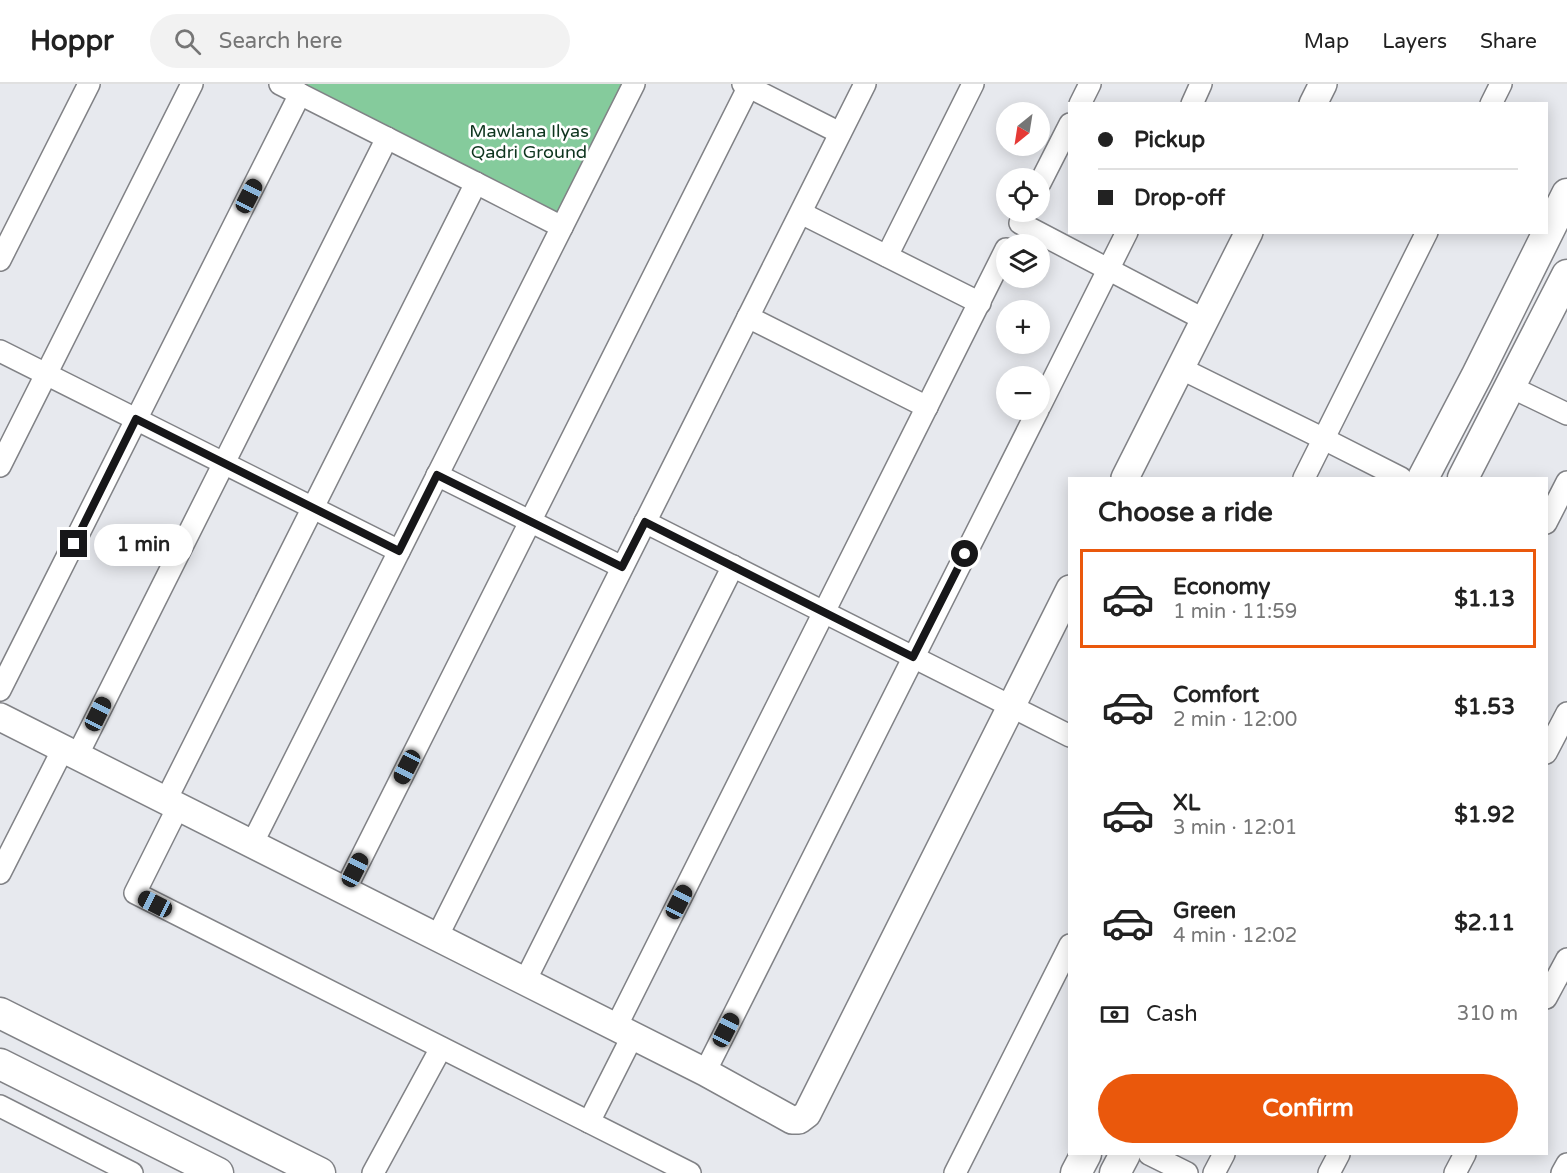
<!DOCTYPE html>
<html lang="en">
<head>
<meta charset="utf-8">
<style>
  body { margin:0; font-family:"Varela Round",sans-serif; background:#f2f2f2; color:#222; height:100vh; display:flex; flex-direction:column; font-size:22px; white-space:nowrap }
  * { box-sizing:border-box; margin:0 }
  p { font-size:20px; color:#767676 }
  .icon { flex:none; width:33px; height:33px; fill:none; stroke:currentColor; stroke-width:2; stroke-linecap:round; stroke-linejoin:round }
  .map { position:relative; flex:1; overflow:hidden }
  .drawer { position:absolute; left:1068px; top:393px; width:480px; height:678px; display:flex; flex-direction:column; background:#fff; border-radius:0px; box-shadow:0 3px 15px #0003 }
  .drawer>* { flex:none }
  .guide { position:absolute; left:1068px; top:18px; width:480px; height:132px; border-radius:0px; box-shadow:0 3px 15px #0003; display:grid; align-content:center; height:132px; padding:0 30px; background:#fff }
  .needle { width:39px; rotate:210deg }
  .fabs { position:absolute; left:996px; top:18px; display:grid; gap:12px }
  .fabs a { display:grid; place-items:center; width:54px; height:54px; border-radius:50%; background:#fff; box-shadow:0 3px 15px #0003; font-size:30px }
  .end { position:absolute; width:27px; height:27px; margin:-14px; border:8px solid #171719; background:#fff; box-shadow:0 0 0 3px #fff }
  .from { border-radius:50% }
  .bubble { position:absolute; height:42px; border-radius:21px; background:#fff; box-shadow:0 3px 15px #0003; font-size:20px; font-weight:800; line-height:42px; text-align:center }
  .car { position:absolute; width:18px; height:36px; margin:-18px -9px; border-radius:8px; box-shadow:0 0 4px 2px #0007; background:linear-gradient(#222 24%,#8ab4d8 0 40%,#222 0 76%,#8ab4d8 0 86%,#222 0) }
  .guide b { display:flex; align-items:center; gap:21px; height:57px; font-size:22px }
  .guide b+b { border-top:2px solid #e0e0e0 }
  .guide i { width:15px; height:15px; background:#222 }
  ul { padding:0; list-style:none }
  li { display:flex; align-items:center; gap:18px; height:99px; margin:0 12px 9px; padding:0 18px; border:3px solid transparent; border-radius:0px }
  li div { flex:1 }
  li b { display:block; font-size:22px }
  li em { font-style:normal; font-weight:800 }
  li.active { border-color:#ea580c }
  li>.icon { width:54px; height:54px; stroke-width:1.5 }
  h2 { padding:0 30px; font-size:27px; line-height:72px }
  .pay { display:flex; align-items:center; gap:15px; height:66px; padding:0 30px; font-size:22px }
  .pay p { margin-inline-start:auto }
  .button { display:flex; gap:12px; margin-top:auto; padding:12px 30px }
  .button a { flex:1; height:69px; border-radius:36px; background:#ea580c; color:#fff; font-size:24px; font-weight:800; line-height:69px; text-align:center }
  header { display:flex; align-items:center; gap:36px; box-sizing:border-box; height:84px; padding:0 30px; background:#fff; border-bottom:2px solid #e0e0e0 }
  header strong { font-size:28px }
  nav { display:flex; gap:33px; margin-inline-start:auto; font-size:21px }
  .search { width:420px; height:54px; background:#f2f2f2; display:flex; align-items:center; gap:15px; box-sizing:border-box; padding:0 21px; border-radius:33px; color:#767676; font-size:22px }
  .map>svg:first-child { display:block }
</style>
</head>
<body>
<header>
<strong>Hoppr</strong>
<div class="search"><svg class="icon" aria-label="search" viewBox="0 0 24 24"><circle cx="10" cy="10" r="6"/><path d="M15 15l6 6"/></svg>Search here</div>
<nav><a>Map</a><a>Layers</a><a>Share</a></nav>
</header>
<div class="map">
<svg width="1567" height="1089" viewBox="0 0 1567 1089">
  <rect width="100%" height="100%" fill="#e7e9ee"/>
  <polygon fill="#85cb9c" points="288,0 623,0 553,136"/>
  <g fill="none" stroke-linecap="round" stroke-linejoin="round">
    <g stroke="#818286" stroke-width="24">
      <g id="minor">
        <polyline points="280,0 476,99 562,143 634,0"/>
        <polyline points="743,0 840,49"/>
        <polyline points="1080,20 1090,0"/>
        <polyline points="1192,20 1201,0"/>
        <polyline points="1491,20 1501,0"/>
        <polyline points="1040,99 1070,40"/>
        <polyline points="801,129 980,219"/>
        <polyline points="1020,139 1205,236"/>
        <polyline points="887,172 973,0"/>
        <polyline points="0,176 89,0"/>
        <polyline points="748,233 927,323"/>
        <polyline points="0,267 399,467"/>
        <polyline points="1180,284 1324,355 1401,394"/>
        <polyline points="1511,303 1567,330"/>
        <polyline points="1040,322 1127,148"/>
        <polyline points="0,382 192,0"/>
        <polyline points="437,391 622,483"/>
        <polyline points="1304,394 1427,148"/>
        <polyline points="645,438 1070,652"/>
        <polyline points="1546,439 1567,398"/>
        <polyline points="0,606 300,10"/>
        <polyline points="1546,669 1567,629"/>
        <polyline points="77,672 387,54"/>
        <polyline points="166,716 476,99"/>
        <polyline points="178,723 135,809 690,1089"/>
        <polyline points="252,760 562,143"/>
        <polyline points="0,789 63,665"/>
        <polyline points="345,806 750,0"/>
        <polyline points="437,853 865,0"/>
        <polyline points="525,897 733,482"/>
        <polyline points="1546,914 1567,875"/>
        <polyline points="616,943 1006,165"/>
        <polyline points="705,988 1038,326"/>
        <polyline points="0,1022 132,1089"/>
        <polyline points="589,1038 633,951"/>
        <polyline points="1149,1070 1187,1089"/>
        <polyline points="373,1089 441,964"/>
        <polyline points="955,1089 1070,861"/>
        <polyline points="1214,1089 1224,1070"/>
        <polyline points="1329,1089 1339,1070"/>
        <polyline points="1455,1089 1465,1070"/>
        <polyline points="1562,1089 1567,1080"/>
      </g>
    </g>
    <g stroke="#818286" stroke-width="30">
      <g id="tertiary">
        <polyline points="1313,20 1323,0"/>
        <polyline points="1125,394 1249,148"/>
        <polyline points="0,633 705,988 792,1036 799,1036 807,1030 1070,505"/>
      </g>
    </g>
    <g stroke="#818286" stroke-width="33">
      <g id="secondary">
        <polyline points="1423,394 1477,291 1567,110"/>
        <polyline points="1463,394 1567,191"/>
        <polyline points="0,929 320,1089"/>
        <polyline points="0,980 218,1089"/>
        <polyline points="1076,1089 1086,1070"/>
        <polyline points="1115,1089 1125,1070"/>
      </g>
    </g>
    <use href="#minor" stroke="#fff" stroke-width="21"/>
    <use href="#tertiary" stroke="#fff" stroke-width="27"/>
    <use href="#secondary" stroke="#fff" stroke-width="30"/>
  </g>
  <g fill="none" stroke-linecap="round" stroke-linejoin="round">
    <polyline stroke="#171719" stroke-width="8" points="74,460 136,335 399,467 437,391 622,483 645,438 913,573 965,470"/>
  </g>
  <g text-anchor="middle" stroke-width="5" stroke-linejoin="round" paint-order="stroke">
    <g font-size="18" fill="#0e351e" stroke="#fff">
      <text x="529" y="53">Mawlana Ilyas<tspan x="529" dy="21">Qadri Ground</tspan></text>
    </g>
  </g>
</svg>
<div class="fabs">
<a><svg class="needle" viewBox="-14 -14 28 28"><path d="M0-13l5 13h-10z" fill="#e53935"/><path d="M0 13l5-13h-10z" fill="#767676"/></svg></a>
<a><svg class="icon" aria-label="locate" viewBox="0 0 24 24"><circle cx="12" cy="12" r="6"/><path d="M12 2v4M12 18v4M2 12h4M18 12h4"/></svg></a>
<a><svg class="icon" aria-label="layers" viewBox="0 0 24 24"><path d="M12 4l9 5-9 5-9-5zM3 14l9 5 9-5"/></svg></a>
<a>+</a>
<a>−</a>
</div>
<i class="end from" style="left:965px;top:470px"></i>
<i class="end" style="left:74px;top:460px"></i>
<div class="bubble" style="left:94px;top:440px;width:99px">1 min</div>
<i class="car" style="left:249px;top:112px;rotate:27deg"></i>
<i class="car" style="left:98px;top:630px;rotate:26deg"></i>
<i class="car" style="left:407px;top:683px;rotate:207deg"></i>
<i class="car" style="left:355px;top:786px;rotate:27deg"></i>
<i class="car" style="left:679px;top:818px;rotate:27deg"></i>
<i class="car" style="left:155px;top:820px;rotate:297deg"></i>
<i class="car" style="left:726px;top:946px;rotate:27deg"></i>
<div class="guide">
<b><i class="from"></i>Pickup</b>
<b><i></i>Drop-off</b>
</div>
<section class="drawer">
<h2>Choose a ride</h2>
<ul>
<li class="active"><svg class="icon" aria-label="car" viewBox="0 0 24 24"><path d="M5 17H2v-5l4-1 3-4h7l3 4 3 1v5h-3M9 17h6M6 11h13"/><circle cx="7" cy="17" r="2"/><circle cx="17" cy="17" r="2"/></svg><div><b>Economy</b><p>1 min · 11:59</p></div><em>$1.13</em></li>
<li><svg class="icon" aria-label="car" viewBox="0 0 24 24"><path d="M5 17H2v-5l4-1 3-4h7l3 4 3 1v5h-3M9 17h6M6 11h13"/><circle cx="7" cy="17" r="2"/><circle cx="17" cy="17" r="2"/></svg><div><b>Comfort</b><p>2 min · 12:00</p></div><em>$1.53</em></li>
<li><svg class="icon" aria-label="car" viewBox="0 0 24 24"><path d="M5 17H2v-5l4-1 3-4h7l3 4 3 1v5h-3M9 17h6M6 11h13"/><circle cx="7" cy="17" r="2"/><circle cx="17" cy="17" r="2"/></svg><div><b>XL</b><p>3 min · 12:01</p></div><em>$1.92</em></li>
<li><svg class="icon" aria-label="car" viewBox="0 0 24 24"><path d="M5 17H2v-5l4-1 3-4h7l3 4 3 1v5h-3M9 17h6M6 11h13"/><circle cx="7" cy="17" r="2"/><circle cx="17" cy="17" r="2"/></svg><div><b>Green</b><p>4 min · 12:02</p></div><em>$2.11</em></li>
</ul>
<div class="pay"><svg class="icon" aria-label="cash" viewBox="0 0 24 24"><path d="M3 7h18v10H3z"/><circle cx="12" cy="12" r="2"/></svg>Cash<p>310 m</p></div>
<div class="button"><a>Confirm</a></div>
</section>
</div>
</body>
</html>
